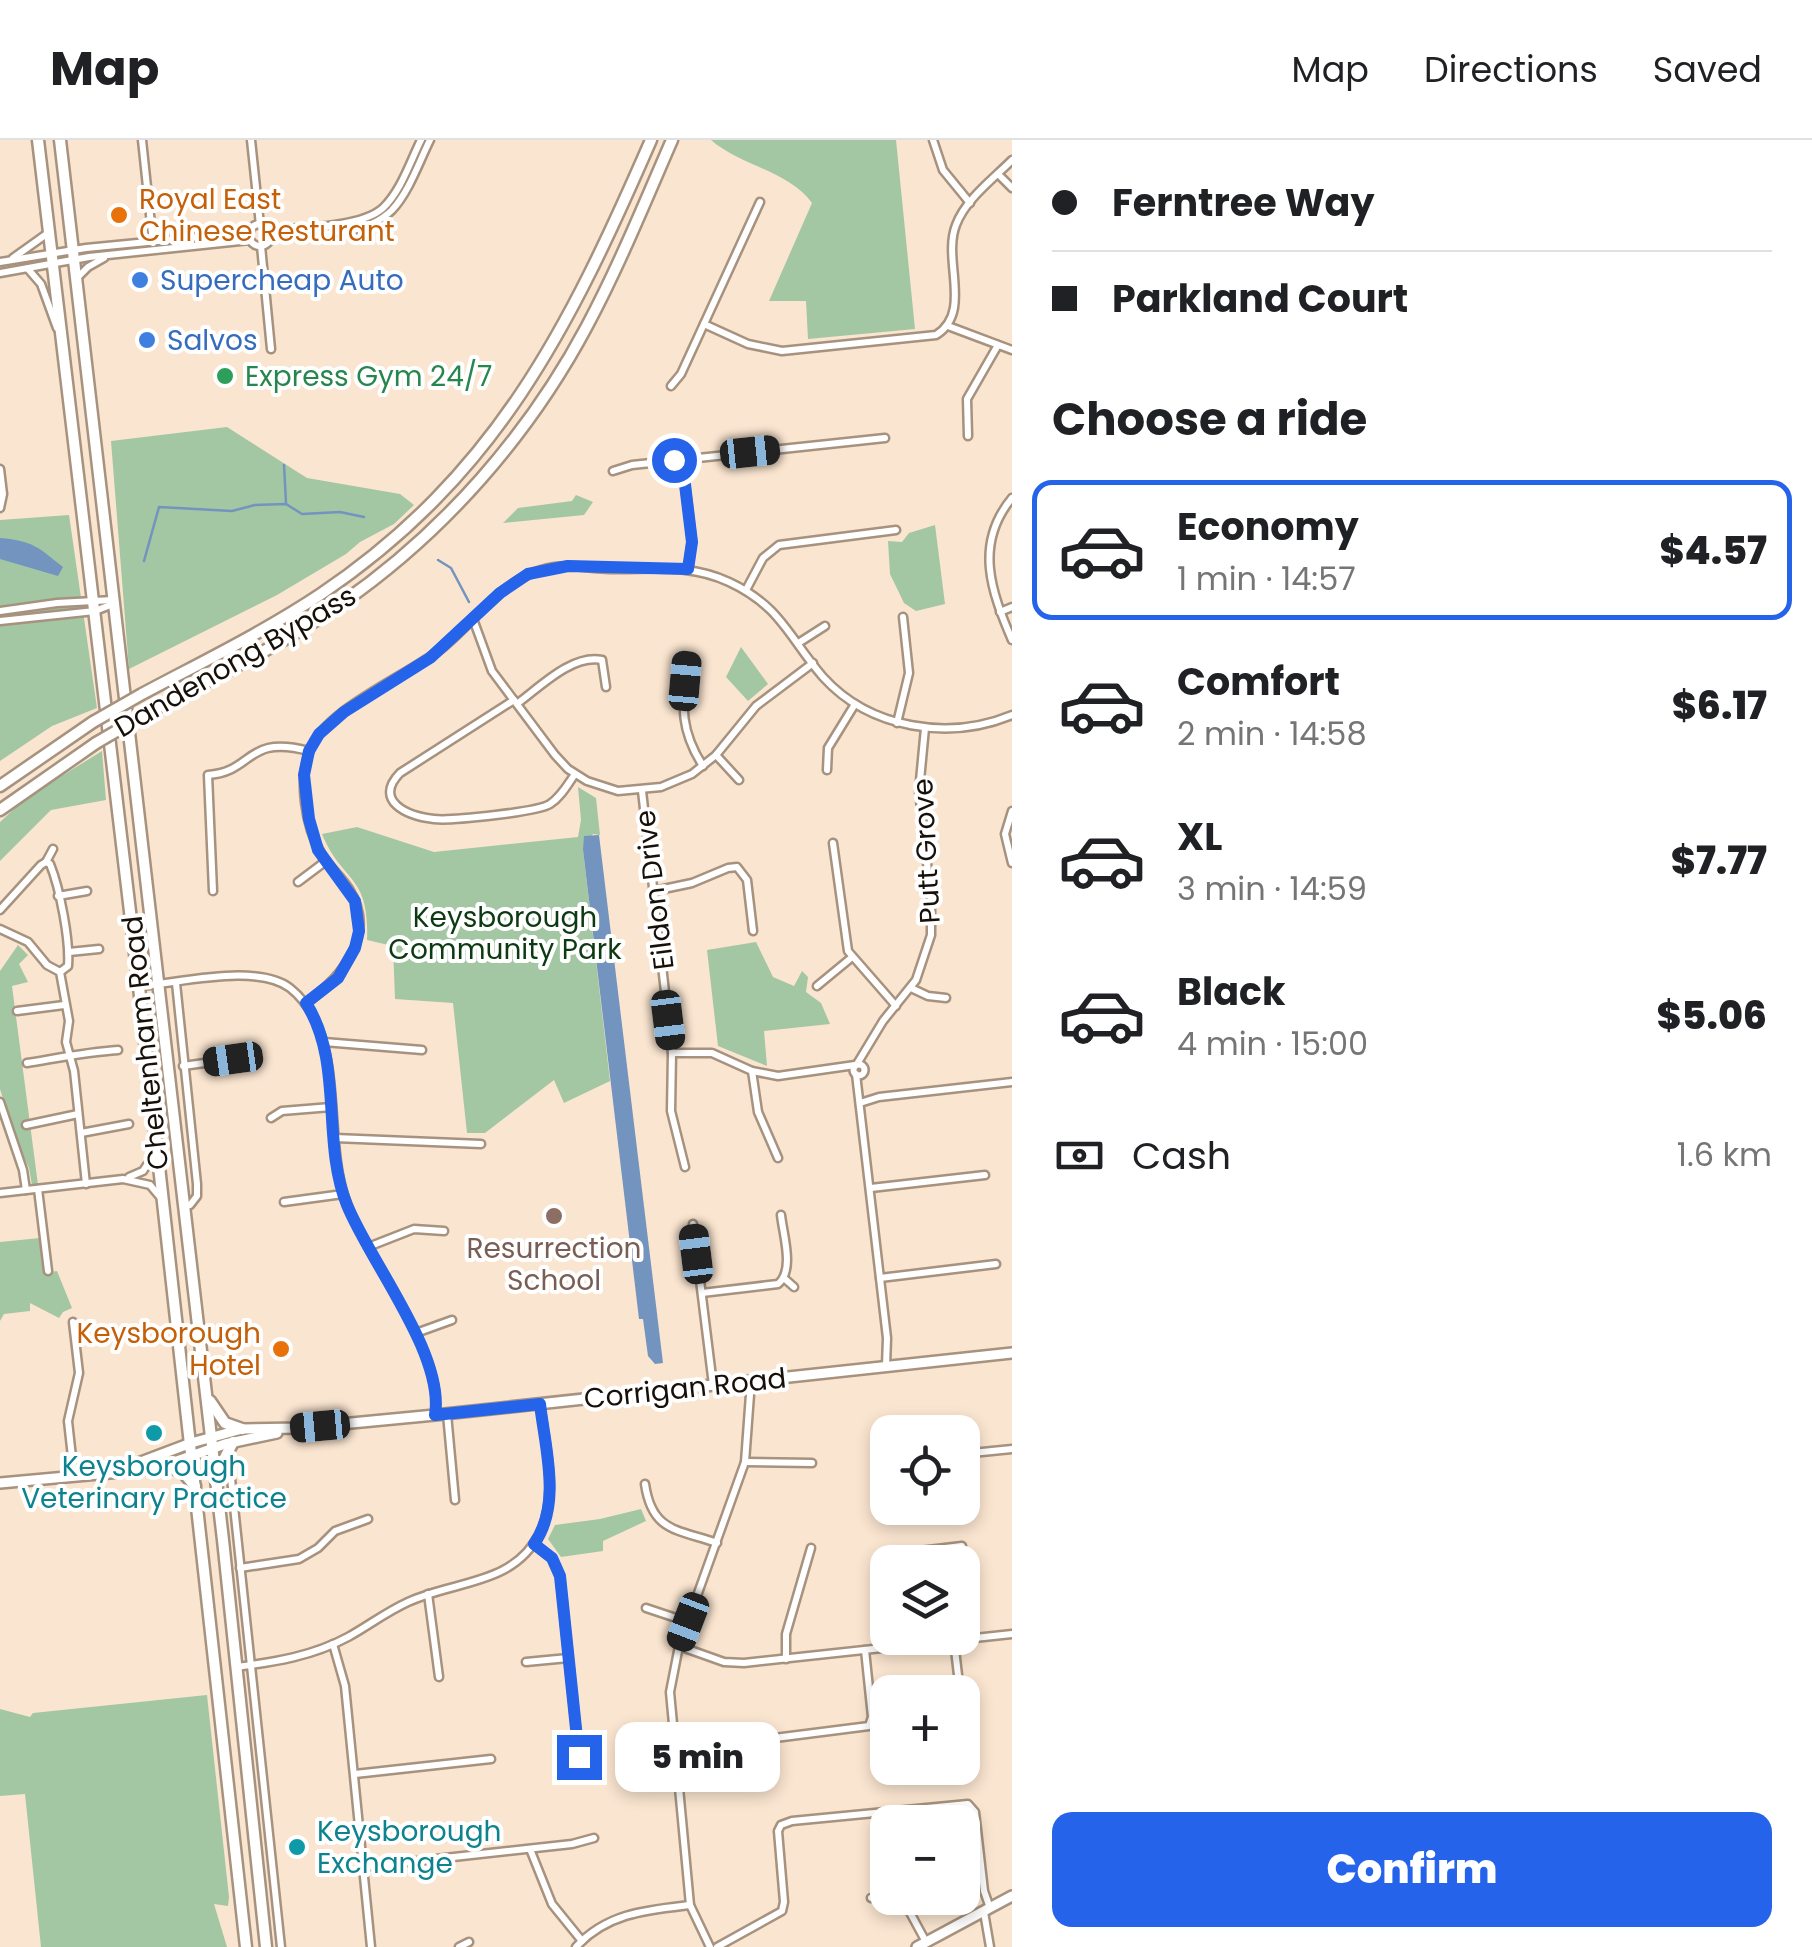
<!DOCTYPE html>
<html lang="en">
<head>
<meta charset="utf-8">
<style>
  body { margin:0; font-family:Poppins,sans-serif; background:#f2f2f2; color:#202124; height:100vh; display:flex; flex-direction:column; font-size:38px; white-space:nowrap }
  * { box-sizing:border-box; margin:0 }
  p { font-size:32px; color:#757577 }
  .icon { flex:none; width:55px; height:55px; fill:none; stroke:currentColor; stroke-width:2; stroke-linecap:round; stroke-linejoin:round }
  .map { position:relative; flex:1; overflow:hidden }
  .sheet { display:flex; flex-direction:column; background:#fff; width:800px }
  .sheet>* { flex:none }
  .hud { display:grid; align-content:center; height:220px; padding:0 40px; background:#fff }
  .buttons { position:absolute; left:870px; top:1275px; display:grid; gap:20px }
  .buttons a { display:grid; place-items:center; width:110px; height:110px; border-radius:20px; background:#fff; box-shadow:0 5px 15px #0003; font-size:50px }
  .end { position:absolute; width:45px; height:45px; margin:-22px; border:12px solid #2563eb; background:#fff; box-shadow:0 0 0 5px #fff }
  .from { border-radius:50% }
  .bubble { position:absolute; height:70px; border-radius:20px; background:#fff; box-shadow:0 5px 15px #0003; font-size:32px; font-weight:800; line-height:70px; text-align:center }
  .car { position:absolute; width:30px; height:60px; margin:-30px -15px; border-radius:12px; box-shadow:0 0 8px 2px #0007; background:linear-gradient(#222 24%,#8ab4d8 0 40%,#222 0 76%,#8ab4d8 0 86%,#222 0) }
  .hud b { display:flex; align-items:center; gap:35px; height:95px; font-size:38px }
  .hud b+b { border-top:2px solid #e0e0e0 }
  .hud i { width:25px; height:25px; background:#202124 }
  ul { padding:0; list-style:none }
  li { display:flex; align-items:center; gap:30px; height:140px; margin:0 20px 15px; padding:0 20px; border:5px solid transparent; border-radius:20px }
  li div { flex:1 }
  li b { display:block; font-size:38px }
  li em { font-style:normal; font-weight:800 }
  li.selected { border-color:#2563eb }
  li>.icon { width:90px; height:90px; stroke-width:1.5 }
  h2 { padding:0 40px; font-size:45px; line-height:120px }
  .pay { display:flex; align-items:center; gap:25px; height:110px; padding:0 40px; font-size:38px }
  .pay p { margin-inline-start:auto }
  .button { display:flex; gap:20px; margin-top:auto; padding:20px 40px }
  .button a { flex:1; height:115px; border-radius:20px; background:#2563eb; color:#fff; font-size:40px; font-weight:800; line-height:115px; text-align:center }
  header { display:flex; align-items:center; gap:60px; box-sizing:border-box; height:140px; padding:0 50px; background:#fff; border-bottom:2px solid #e0e0e0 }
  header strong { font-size:48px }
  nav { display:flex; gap:55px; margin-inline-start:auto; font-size:35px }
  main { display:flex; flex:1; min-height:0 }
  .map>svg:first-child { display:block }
</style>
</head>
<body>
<header>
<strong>Map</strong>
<nav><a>Map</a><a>Directions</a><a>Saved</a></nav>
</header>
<main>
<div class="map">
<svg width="1012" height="1807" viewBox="0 0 1012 1807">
  <rect width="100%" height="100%" fill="#fae5d0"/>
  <g fill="#a3c7a3">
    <path d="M711 0H896L915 189 808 199 806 161H769L812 63C789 31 741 26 711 0Z"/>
    <polygon points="227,287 307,338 400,354 414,365 394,384 360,402 346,414 277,455 129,529 111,301"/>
    <polygon points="576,355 593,362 584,375 503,383 518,368 572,361"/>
    <polygon points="69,375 97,568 52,586 0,621 0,380"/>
    <polygon points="935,385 945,464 916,471 904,463 890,434 888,401 902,402 909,393"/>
    <polygon points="741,507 768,544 748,561 726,537"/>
    <polygon points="102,611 106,660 51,670 0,721 0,682 26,658"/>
    <path d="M578 647 596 658 600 695 593 694 583 710 610 941 564 963 554 940 485 993H467L453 863 395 859 393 806 367 800C370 734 342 743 322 694L357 687 434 712 578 697 581 680Z"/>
    <polygon points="756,802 773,837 794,846 802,831 808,837 806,852 821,863 830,884 764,891 767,926 718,906 707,810"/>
    <polygon points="18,805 28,815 19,824 28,842 12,846 38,1045 32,1045 29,1028 16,1000 0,949 0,831"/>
    <polygon points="40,1098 45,1133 57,1131 72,1168 63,1172 59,1178 30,1163 30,1171 4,1174 0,1181 0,1102"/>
    <polygon points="641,1369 646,1381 603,1401 603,1411 561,1417 548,1399 555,1385 600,1379"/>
    <polygon points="207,1555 229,1757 228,1766 214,1764 227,1807 41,1807 25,1654 0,1656 0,1569 30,1577 33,1573"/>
  </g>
  <g fill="#7394be">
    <path d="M0 398C33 401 38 407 63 427L58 436 0 419Z"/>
    <polygon points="599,695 663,1223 655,1224 648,1216 643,1179 639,1179 583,710 584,696"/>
  </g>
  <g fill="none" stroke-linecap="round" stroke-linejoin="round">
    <g stroke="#7394be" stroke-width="2.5">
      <polyline points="284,325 286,363"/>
      <polyline points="438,420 451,428 469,462"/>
      <polyline points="144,421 159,367 232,371 255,365 286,364 302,374 340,372 364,377"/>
    </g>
    <g stroke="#a6927e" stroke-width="11">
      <g id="minor">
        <polyline points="142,0 153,103"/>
        <polyline points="251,0 260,85"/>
        <polyline points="933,0 943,30 970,63"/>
        <polyline points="998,34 1012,48"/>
        <circle cx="260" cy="95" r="11"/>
        <path d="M269 90C299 88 361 88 383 68 401 51 410 22 421 0"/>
        <path d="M271 98C309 94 363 99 392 70 409 52 419 22 430 0"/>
        <polyline points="261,106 271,209"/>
        <polyline points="13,118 48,93"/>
        <polyline points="0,122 86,108 250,92"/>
        <polyline points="28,129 41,144 57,188"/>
        <polyline points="0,133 89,117 250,100"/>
        <polyline points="77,138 88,127 104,118"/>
        <path d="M704 184 748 204 782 211 936 195C973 172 942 120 956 85 965 60 993 39 1012 20"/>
        <polyline points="948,186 1012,210"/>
        <polyline points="671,246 681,234 760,62"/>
        <polyline points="968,296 967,259 998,205"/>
        <polyline points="682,320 692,401 688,429"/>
        <polyline points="0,329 3,354 0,368"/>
        <polyline points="613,331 632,325 885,298"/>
        <path d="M1012 358C974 404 991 451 1012 500"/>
        <polyline points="746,450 763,418 779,405 896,390"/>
        <polyline points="0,471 57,463 113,460"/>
        <polyline points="1000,472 1012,467"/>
        <polyline points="473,479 492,531 555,615 568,629 587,641 618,651 661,647 692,634 716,615 756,566 813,523"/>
        <polyline points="0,481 95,471 113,464"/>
        <polyline points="800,502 825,486"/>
        <path d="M687 520C683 563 678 587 703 626"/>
        <path d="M514 560 400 633C373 661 407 676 434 679 450 681 538 672 550 664 561 657 568 644 575 634"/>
        <path d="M518 563C540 547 572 514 602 520L606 547"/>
        <polyline points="897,583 909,533 903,477"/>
        <polyline points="716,615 739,640"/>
        <polyline points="827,630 828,608 855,564"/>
        <polyline points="642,651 672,913 671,971 685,1027"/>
        <polyline points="1012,671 1005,694 1012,723"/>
        <polyline points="833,703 848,811 896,866"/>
        <polyline points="46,722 53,709"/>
        <polyline points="298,742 326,721"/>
        <path d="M213 751 208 635C254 632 245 594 309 611"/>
        <polyline points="654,751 692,743 728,728 737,727 747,740 753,791"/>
        <polyline points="58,756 87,751"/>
        <path d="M0 770 41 725 46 722 50 724C60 749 70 800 68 826L60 832"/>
        <polyline points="0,789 28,802 47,825 60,832 69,881 66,902 74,931 86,1044"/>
        <polyline points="69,812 99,809"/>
        <polyline points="176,843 197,1044 197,1056 190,1065 184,1066"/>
        <path d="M140 846C180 843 258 823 290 848 347 893 323 994 345 1058 366 1120 445 1210 435 1275"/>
        <polyline points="817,846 851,818"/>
        <polyline points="911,848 928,856 946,858"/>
        <path d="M306 863C342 837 378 795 349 749 341 736 328 726 321 713 305 686 298 639 310 610 327 568 405 537 441 509 474 483 499 442 541 430 564 423 586 428 609 429 651 430 689 423 729 442 781 466 789 498 823 537 870 589 949 601 1012 575"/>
        <polyline points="17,871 64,865"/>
        <polyline points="324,902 422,910"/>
        <polyline points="672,913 712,913 752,931 778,936 855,925"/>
        <path d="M27 923C58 918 87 912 118 910"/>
        <polyline points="857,924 883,881 916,840 931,795 931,759 919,651 925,588"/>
        <circle cx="859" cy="930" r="5.5"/>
        <polyline points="183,926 233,919 243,912"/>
        <polyline points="752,931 758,972 778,1018"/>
        <polyline points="856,934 887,1198 886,1226"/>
        <polyline points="0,962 23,1030 26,1050"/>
        <polyline points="860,963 879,957 1012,942"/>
        <polyline points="271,978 282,971 331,967"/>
        <polyline points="26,985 78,974"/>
        <polyline points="81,993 129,984"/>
        <polyline points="335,998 481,1004"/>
        <polyline points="129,1037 143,1031 155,1013"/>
        <polyline points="871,1048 985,1035"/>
        <polyline points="38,1049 48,1131"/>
        <polyline points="0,1053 123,1039 150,1045 161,1058"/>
        <polyline points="284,1062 343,1054"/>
        <polyline points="693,1084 713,1245"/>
        <polyline points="368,1107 414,1089 444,1091"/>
        <polyline points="880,1138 996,1124"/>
        <polyline points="785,1139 794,1147"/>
        <path d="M702 1153 778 1144C795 1130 783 1095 781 1075"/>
        <polyline points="73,1182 79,1233 68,1281 74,1335"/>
        <polyline points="416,1193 452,1180"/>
        <polyline points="447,1274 455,1360"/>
        <polyline points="962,1314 1012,1309"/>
        <polyline points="745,1322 812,1323"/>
        <polyline points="230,1329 281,1807"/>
        <path d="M645 1344C652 1392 677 1389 717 1403"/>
        <polyline points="534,1404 552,1418 560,1436 579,1617"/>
        <polyline points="893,1422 897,1415 903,1413 962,1406"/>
        <polyline points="240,1428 299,1419 318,1408 335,1391 368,1379"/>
        <polyline points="428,1454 439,1537"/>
        <polyline points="646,1468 688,1482"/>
        <polyline points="954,1501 960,1552"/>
        <polyline points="333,1504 345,1546 371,1807"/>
        <polyline points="679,1506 724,1522 744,1523 1012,1494"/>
        <polyline points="887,1507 888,1468"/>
        <polyline points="786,1519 786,1494 811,1408"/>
        <polyline points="526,1522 568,1518"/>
        <path d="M236 1527C275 1522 313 1516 348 1497 368 1486 386 1472 408 1462 455 1440 513 1446 540 1393 559 1355 545 1304 540 1264"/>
        <polyline points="759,1600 869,1586 872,1577 865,1510"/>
        <polyline points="355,1634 491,1619"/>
        <polyline points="530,1709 552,1764 582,1801"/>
        <polyline points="363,1727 572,1704 594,1698"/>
        <polyline points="871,1758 888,1756"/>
        <polyline points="895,1758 906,1765 926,1802"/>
        <polyline points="984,1772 990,1807"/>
        <polyline points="459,1807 469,1802"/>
        <path d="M576 1807C607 1773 647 1770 690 1765"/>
        <polyline points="710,1807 690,1765 670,1552 679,1506 745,1322 751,1241"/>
        <polyline points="717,1807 782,1771 784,1762 778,1691 781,1685 792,1681 968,1664 975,1672 984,1751 990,1768"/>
      </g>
    </g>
    <g stroke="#a6927e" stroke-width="14">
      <g id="secondary">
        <polyline points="117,1331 191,1303 242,1289 299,1288 435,1275 1012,1213"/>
        <polyline points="0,1343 154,1329 225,1304 277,1293"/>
        <polyline points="917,1807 1012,1756"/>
      </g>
    </g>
    <g stroke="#a6927e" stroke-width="15">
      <g id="primary">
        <polyline points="38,0 139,847 246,1807"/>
        <polyline points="60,0 223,1400 266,1807"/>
        <polyline points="210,1261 225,1283 242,1289"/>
        <polyline points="165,1326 182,1331 195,1346"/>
        <polyline points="215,1337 233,1302"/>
      </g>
    </g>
    <g stroke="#a6927e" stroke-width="15">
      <g id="trunk">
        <path d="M142 554C202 522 264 492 321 454 497 335 569 188 651 0"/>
        <path d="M144 575C211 539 280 506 342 463 444 392 529 295 587 186 619 126 645 62 672 0"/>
        <polyline points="0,646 93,582"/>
        <polyline points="0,670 96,603"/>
      </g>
    </g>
    <use href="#minor" stroke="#fff" stroke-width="6"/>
    <use href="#secondary" stroke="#fff" stroke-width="9"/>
    <use href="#primary" stroke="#fff" stroke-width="10"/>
    <use href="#trunk" stroke="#fff" stroke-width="10"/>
    <g stroke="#a6927e" stroke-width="15" stroke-linecap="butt">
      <g id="trunk-bridge">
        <polyline points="93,582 142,554"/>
        <polyline points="96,603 144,575"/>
      </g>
    </g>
    <use href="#trunk-bridge" stroke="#fff" stroke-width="10"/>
  </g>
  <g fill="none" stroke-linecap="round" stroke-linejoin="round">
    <path stroke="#2563eb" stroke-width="12" d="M579 1617 560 1436 552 1418 534 1404C562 1364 545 1308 540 1264L435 1275C445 1215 370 1122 347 1065 321 1001 344 923 306 863L338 838 355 808 359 791 355 761 318 710 309 679 304 635 309 611 319 594 344 572 430 518 500 453 528 434 568 426 688 429 692 402 682 320H674"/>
  </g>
  <g fill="#e8710a" stroke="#fff" stroke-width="4">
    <circle cx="119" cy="75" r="10"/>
    <circle cx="281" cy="1209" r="10"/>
  </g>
  <g fill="#3f7fe0" stroke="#fff" stroke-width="4">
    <circle cx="140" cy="140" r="10"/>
    <circle cx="147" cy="200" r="10"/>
  </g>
  <circle fill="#2e9e5b" stroke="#fff" stroke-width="4" cx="225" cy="236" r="10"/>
  <circle fill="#8d6e63" stroke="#fff" stroke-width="4" cx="554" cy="1076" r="10"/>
  <g fill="#0f9aa8" stroke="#fff" stroke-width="4">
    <circle cx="154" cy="1293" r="10"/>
    <circle cx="297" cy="1707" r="10"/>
  </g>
  <g text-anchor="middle" stroke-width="8" stroke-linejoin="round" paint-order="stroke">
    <g font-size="28" fill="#c56008" stroke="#fff" text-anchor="start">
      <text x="139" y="69">Royal East<tspan x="139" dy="32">Chinese Resturant</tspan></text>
      <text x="261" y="1203" text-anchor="end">Keysborough<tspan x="261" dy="32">Hotel</tspan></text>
    </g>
    <g font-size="28" fill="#366cbe" stroke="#fff" text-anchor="start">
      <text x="160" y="150">Supercheap Auto</text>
      <text x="167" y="210">Salvos</text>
    </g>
    <g font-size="28" fill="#27864d" stroke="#fff" text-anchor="start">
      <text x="245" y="246">Express Gym 24/7</text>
    </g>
    <g font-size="28" fill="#171009" stroke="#fff">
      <text transform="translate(235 521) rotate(-30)" y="10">Dandenong Bypass</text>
      <text transform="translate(926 711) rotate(-93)" y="10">Putt Grove</text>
      <text transform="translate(654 750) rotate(-97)" y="10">Eildon Drive</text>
      <text transform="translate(145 903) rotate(-96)" y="10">Cheltenham Road</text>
      <text transform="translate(685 1248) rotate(-6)" y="10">Corrigan Road</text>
    </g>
    <g font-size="28" fill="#0d3a12" stroke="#fff">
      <text x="505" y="787">Keysborough<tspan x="505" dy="32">Community Park</tspan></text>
    </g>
    <g font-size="28" fill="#785e54" stroke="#fff">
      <text x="554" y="1118">Resurrection<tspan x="554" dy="32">School</tspan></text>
    </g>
    <g font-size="28" fill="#0d838f" stroke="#fff">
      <text x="154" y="1336">Keysborough<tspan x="154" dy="32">Veterinary Practice</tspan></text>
      <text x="317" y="1701" text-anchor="start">Keysborough<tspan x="317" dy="32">Exchange</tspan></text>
    </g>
  </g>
</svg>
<div class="buttons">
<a><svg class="icon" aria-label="locate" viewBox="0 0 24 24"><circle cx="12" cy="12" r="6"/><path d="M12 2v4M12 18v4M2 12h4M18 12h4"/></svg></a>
<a><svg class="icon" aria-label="layers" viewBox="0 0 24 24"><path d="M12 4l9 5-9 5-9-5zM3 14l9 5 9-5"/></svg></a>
<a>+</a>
<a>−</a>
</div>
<i class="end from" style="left:674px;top:320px"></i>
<i class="end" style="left:579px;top:1617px"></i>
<div class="bubble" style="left:615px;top:1582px;width:165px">5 min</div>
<i class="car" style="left:750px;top:312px;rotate:84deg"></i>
<i class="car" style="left:685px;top:541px;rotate:5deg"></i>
<i class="car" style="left:668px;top:880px;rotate:173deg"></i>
<i class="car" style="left:233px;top:919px;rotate:262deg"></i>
<i class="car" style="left:696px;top:1114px;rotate:353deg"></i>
<i class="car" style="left:320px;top:1286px;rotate:265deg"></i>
<i class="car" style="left:688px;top:1482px;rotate:201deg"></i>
</div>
<section class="sheet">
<div class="hud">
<b><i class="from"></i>Ferntree Way</b>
<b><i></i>Parkland Court</b>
</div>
<h2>Choose a ride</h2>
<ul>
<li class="selected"><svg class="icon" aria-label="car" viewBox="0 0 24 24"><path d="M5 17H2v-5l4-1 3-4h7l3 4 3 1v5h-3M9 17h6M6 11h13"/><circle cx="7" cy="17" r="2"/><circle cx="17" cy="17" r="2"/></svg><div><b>Economy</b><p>1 min · 14:57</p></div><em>$4.57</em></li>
<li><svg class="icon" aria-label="car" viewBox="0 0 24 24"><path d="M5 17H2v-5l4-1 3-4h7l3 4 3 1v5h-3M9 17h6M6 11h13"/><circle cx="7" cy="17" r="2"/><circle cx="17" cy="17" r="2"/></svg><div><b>Comfort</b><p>2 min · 14:58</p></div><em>$6.17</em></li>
<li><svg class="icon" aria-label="car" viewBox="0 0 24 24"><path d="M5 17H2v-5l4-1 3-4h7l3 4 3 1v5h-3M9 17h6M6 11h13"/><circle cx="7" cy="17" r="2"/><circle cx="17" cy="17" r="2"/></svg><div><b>XL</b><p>3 min · 14:59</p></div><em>$7.77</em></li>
<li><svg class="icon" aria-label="car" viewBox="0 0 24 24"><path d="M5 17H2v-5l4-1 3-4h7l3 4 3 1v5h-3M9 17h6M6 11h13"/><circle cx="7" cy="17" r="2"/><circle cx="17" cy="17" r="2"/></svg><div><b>Black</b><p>4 min · 15:00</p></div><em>$5.06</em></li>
</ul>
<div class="pay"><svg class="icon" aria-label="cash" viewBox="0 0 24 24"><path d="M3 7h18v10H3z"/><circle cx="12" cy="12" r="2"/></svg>Cash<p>1.6 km</p></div>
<div class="button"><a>Confirm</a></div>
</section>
</main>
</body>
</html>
